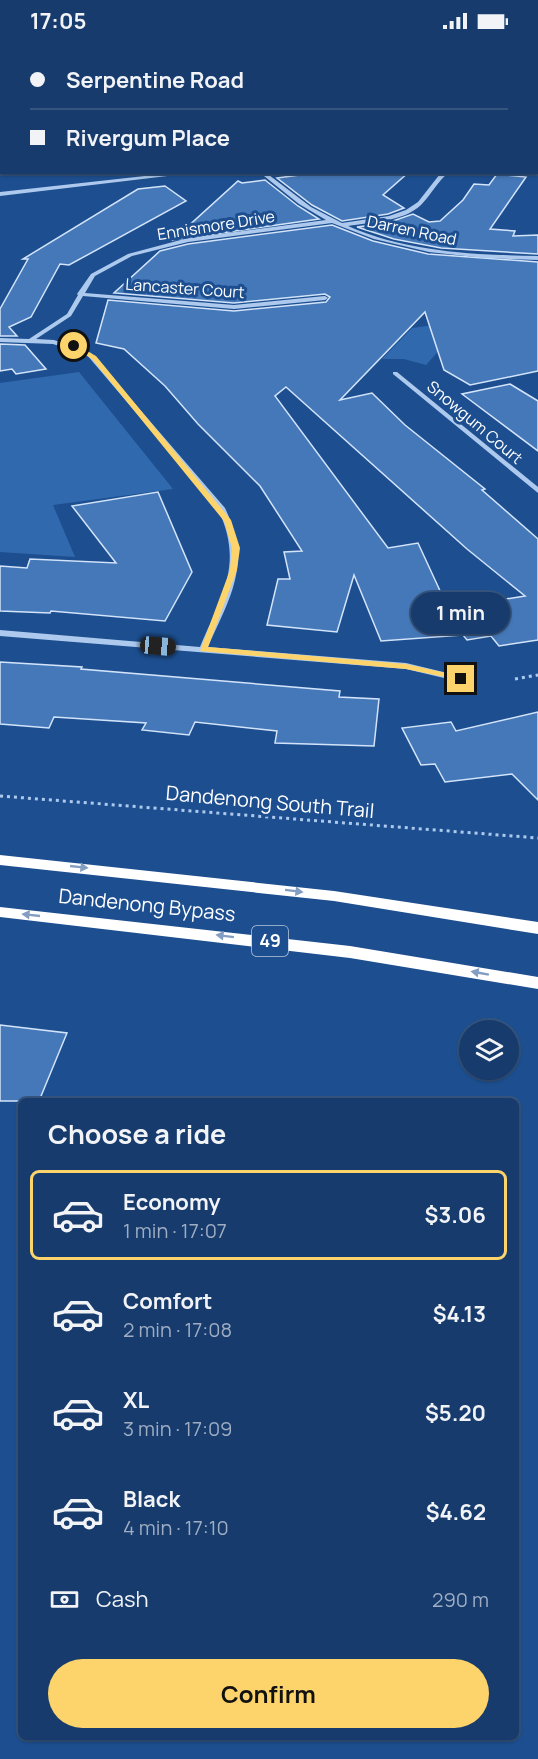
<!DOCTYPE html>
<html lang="en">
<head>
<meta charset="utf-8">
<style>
  body { margin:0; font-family:Manrope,sans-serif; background:#234674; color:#f1f3f6; height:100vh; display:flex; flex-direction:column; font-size:22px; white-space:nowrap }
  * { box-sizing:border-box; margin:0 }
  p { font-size:20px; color:#9eadc2 }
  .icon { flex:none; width:33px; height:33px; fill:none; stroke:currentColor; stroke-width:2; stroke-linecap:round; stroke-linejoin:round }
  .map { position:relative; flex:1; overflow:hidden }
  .drawer { position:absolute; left:18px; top:1056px; width:501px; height:642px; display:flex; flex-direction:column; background:#163b6c; border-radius:9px; box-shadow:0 2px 4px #0004,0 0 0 2px #35557f }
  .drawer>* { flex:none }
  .guide { position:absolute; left:0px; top:0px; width:538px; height:132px; box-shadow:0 2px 4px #0004,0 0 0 2px #35557f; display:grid; align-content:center; height:132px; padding:0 30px; background:#163b6c }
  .fabs { position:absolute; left:459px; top:978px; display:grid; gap:12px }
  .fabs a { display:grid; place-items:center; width:60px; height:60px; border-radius:50%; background:#163b6c; box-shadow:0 2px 4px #0004,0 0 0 2px #35557f; font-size:30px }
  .end { position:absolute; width:27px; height:27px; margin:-14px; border:8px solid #fdd46b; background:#111; box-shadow:0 0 0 3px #111 }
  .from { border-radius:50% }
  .bubble { position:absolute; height:42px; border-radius:21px; background:#163b6c; box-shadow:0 2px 4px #0004,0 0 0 2px #35557f; font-size:20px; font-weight:700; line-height:42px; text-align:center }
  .car { position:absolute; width:18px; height:36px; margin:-18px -9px; border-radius:8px; box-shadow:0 0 4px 2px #0007; background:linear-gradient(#222 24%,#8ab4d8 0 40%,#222 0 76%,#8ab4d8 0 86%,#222 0) }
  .guide b { display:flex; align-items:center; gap:21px; height:57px; font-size:22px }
  .guide b+b { border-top:2px solid #35557f }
  .guide i { width:15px; height:15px; background:#f1f3f6 }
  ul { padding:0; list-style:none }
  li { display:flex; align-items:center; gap:18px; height:90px; margin:0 12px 9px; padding:0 18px; border:3px solid transparent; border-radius:9px }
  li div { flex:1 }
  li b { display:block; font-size:22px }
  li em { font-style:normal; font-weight:700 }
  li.current { border-color:#fdd46b }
  li>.icon { width:54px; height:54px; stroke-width:1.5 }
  h2 { padding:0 30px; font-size:27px; line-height:72px }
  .pay { display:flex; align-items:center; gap:15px; height:66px; padding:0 30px; font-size:22px }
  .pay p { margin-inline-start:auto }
  .button { display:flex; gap:12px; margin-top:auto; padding:12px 30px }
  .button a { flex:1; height:69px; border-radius:36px; background:#fdd46b; color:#111; font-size:24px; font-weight:700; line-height:69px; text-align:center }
  .status { display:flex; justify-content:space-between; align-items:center; height:42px; padding:0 30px; background:#163b6c; direction:ltr }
  .status svg { height:16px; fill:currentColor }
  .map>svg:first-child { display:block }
</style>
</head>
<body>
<div class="status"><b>17:05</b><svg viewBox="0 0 49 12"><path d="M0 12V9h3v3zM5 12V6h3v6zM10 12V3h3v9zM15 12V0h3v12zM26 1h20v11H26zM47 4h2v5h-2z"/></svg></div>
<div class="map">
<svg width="538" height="1717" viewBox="0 0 538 1717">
  <rect width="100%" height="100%" fill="#1d4f90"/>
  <g fill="#3069ae">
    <polygon points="465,279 426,323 404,317 382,317 412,286"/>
    <polygon points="79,330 173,447 53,463 75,515 0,510 0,341"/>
  </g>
  <g fill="#4578b8" stroke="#d3e4fa" stroke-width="1.5" fill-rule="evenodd">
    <polygon points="299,130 409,130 383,153 404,166 388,172 342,179 312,163 277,136 299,133"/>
    <polygon points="497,132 526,135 490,187 515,189 513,194 538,193 538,212 441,206 394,197 357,185 387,181 413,172 429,180 440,179 463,158 474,142 489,143"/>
    <polygon points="265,138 298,164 319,177 173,198 238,139 242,141"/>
    <polygon points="165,144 186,159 69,223 60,222 31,275 9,285 17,294 0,294 0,267 28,217 23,217 138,147"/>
    <path d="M332 183 373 199 428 212 538 220V329L470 343 444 328 425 270 340 358 372 351 405 383 485 447 482 448 538 497V598L499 604 491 594 467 598 463 593 381 599 354 533 337 590 267 583 278 537H290L284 510 302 509 260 444 198 382 165 344 124 307 96 301 108 258 234 269 326 260 330 255 325 252 234 261 114 251 160 209 188 202ZM286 345 467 507 525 554 448 566 418 501 388 506 275 354Z"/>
    <polygon points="0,302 25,303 46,327 16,332 12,327 0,329"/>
    <polygon points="510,342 538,359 538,409 462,352"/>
    <polygon points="158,450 192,530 165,579 51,569 50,571 0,569 0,524 27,526 30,517 116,521 72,464"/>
    <polygon points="0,620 82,625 81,627 340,649 339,655 379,657 374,704 275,701 277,689 195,680 189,693 142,688 146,681 54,675 49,686 0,682"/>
    <polygon points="538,670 538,758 512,732 445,740 435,722 421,723 402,686 451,680 456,689"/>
    <polygon points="0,983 67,991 39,1059 0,1059"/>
  </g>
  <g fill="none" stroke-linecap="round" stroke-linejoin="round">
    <g stroke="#adcaee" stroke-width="3" stroke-dasharray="3 4" stroke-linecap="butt">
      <polyline points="515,637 538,633"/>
      <polyline points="0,754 538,796"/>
    </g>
    <g fill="#adcaee" fill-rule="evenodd">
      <polygon points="80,0 84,0 86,2 81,2"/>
      <polygon points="181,130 201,130 0,154 0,150"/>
      <path d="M259 130H265L311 165 342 181 389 174 406 168 418 160 440 132 449 130C437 140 431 153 421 163 403 180 371 180 348 184 406 210 475 213 538 214V218L484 216 429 210 374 197 332 181 188 200 132 214 95 234 85 251 234 263 325 254 328 256 325 258 234 267 83 254 71 274 36 297 54 298 91 311 225 466C252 522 231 553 208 605L406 621 464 635V639L461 640 406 627 0 594V588L200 605C222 553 244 522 218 467L87 313 53 302 0 300V296L29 297 67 272 78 253 77 252 91 232 128 212 188 196 326 178 299 162Z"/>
      <polygon points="393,330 397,330 538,445 538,451 393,332"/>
    </g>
    <g fill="#fff" fill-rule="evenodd">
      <polygon points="0,813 334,849 538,880 538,892 334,859 0,823"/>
      <polygon points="0,865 350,904 538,935 538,947 350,916 0,875"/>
    </g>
  </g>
  <defs><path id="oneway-solid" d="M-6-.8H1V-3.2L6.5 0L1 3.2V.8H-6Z" transform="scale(1.5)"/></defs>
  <g fill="#839ec2">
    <use href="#oneway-solid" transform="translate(79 825) rotate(6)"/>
    <use href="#oneway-solid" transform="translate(294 849) rotate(7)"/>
    <use href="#oneway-solid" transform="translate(31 873) rotate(-174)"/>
    <use href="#oneway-solid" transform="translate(225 894) rotate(-173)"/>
    <use href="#oneway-solid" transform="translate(480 931) rotate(-170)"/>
  </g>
  <polygon fill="#fdd46b" points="76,303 96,314 231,478 240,506 237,528 208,605 406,622 464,635 464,639 406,627 200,609 230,528 232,506 224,479 92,317 71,304"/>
  <g text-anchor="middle" stroke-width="6" stroke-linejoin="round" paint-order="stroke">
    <g font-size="16" fill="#fff" stroke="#1d4f90">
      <text transform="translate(216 183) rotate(-9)" y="6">Ennismore Drive</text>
      <text transform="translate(412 188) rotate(12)" y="6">Darren Road</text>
      <text transform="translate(185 246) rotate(4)" y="6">Lancaster Court</text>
      <text transform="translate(475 380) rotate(40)" y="6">Snowgum Court</text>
    </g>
    <rect fill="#1d4f90" stroke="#bbcade" stroke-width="1.5" x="252" y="884" width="36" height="30" rx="4.5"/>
    <g font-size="18" font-weight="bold" fill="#fff">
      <text x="270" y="905">49</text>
    </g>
    <g font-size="20" fill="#fff" stroke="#1d4f90">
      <text transform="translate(270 760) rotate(5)" y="7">Dandenong South Trail</text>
      <text transform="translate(147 863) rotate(6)" y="7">Dandenong Bypass</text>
    </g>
  </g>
</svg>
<div class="fabs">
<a><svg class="icon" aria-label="layers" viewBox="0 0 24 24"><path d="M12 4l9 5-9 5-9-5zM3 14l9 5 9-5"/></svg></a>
</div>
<i class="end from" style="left:74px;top:304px"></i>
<i class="end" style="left:461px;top:637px"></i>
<div class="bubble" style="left:411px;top:550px;width:99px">1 min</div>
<i class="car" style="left:158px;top:604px;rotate:95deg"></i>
<div class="guide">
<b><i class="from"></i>Serpentine Road</b>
<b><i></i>Rivergum Place</b>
</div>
<section class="drawer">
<h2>Choose a ride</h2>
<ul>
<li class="current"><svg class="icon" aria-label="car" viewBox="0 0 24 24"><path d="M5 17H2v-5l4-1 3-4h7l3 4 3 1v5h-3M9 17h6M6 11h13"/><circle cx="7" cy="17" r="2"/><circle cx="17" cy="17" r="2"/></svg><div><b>Economy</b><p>1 min · 17:07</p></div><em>$3.06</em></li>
<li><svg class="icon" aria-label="car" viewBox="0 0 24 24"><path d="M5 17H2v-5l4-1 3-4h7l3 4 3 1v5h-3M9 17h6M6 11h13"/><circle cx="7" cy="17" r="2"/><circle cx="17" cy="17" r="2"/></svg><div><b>Comfort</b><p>2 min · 17:08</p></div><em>$4.13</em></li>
<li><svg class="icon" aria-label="car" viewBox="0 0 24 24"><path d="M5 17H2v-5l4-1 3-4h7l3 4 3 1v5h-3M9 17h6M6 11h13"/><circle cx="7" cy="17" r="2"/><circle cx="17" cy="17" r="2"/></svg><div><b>XL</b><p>3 min · 17:09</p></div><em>$5.20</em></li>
<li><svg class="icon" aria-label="car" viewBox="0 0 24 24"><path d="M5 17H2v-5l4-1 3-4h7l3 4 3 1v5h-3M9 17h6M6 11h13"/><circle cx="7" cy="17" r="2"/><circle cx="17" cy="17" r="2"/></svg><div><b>Black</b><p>4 min · 17:10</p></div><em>$4.62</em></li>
</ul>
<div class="pay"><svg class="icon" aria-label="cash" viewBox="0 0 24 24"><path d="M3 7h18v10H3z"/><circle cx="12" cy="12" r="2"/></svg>Cash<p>290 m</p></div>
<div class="button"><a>Confirm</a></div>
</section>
</div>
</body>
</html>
